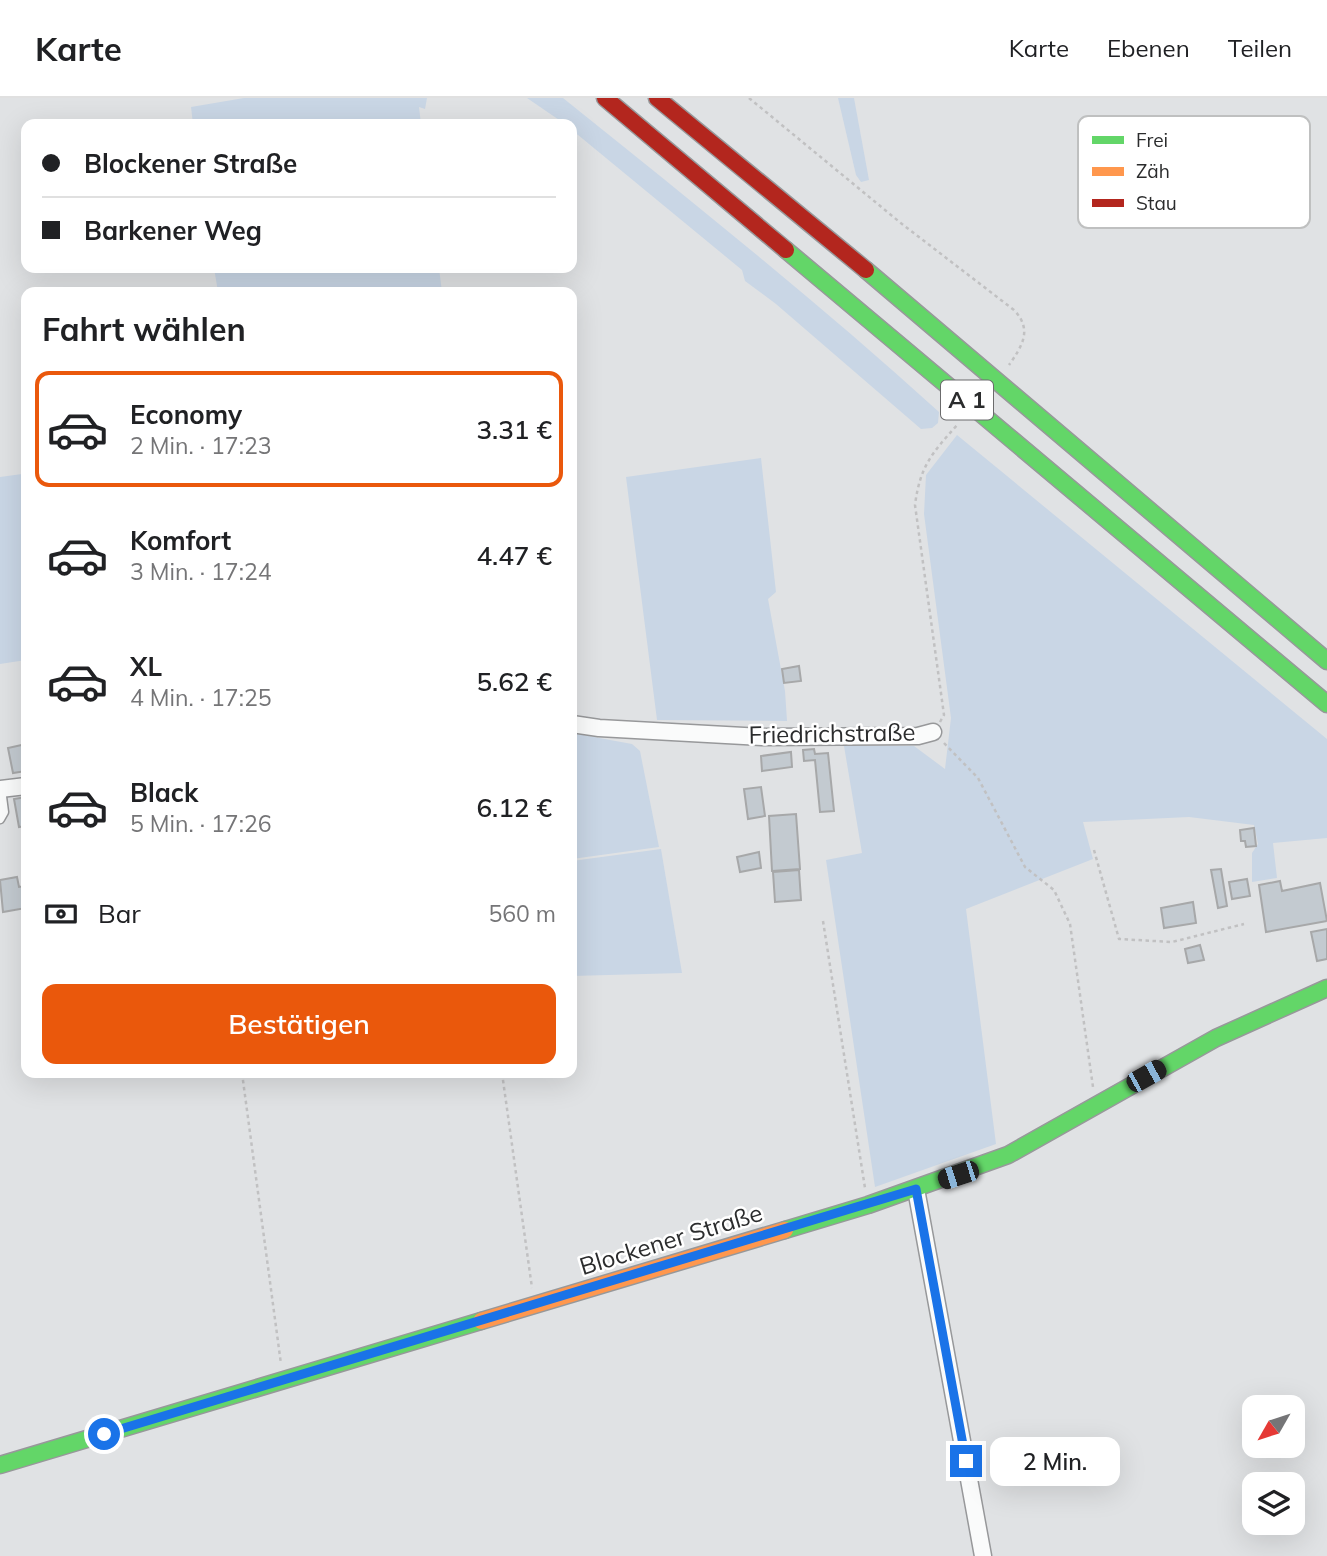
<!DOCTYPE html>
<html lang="de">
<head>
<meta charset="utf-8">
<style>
  body { margin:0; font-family:Mulish,sans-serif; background:#f2f2f2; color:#202124; height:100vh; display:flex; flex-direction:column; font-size:26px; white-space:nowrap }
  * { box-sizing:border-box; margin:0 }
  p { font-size:23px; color:#757577 }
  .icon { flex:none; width:38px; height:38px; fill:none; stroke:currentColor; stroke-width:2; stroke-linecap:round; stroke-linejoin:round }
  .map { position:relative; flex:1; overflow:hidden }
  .side { position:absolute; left:21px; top:189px; width:556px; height:791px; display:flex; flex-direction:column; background:#fff; border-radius:14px; box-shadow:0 7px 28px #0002 }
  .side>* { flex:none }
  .hud { position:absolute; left:21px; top:21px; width:556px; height:154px; border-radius:14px; box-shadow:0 7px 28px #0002; display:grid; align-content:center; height:154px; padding:0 21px; background:#fff }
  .needle { width:46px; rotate:231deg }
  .controls { position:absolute; left:1242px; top:1297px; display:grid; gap:14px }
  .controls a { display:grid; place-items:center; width:63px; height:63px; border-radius:14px; background:#fff; box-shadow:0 7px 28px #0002; font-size:35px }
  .end { position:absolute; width:32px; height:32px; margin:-16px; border:9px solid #1a73e8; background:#fff; box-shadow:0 0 0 4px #fff }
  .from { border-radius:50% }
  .bubble { position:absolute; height:49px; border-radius:14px; background:#fff; box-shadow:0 7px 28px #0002; font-size:23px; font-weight:600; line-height:49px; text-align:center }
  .car { position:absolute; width:21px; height:42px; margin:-21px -10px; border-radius:9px; box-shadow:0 0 5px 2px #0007; background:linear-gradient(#222 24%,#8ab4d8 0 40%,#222 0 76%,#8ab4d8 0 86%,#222 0) }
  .hud b { display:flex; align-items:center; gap:24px; height:66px; font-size:26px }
  .hud b+b { border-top:2px solid #e0e0e0 }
  .hud i { width:18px; height:18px; background:#202124 }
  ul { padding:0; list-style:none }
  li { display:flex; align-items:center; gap:21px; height:116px; margin:0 14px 10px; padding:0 7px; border:4px solid transparent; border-radius:14px }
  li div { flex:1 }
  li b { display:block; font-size:26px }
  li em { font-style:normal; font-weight:600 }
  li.on { border-color:#ea580c }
  li>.icon { width:63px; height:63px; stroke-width:1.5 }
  h2 { padding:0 21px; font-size:32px; line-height:84px }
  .pay { display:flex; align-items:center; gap:18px; height:77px; padding:0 21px; font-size:26px }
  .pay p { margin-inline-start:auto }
  .action { display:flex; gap:14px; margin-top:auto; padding:14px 21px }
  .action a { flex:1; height:80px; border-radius:14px; background:#ea580c; color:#fff; font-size:28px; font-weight:600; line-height:80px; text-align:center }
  header { display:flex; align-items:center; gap:42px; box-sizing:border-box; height:98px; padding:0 35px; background:#fff; border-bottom:2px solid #e0e0e0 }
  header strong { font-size:33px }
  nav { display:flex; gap:38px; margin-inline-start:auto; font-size:24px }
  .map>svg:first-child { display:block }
</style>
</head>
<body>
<header>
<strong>Karte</strong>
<nav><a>Karte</a><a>Ebenen</a><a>Teilen</a></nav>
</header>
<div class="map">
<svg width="1327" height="1458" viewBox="0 0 1327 1458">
  <rect width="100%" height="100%" fill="#e0e2e4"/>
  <g fill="#c9d6e5">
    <polygon points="244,0 427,0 425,11 419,9 421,26 193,26 191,9"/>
    <path d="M527 0H563C690 102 818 204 939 314L938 325 932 330 921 331 776 206 745 183 742 172 572 32V26H565Z"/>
    <polygon points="838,0 854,0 869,82 861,84 856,77"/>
    <polygon points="214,170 439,170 442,194 218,194"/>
    <polygon points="957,337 1327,641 1327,740 1273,745 1277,780 1252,784 1252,755 1258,746 1254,727 1189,719 1083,724 1093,761 966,811 996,1046 875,1089 826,762 862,755 844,648 914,648 945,671 951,620 924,416 926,377"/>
    <polygon points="761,360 776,494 768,501 785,593 787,623 657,622 626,379"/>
    <polygon points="22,376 26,407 26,562 0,566 0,379"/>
    <polygon points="572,635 632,646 640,653 659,749 572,761 576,701 572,690"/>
    <polygon points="661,751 682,875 572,878 572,763"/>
  </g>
  <g fill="#c3cad0" stroke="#a7a8a9" stroke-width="2">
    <polygon points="799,568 801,583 784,585 782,571"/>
    <polygon points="26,646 26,673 13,675 8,650"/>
    <polygon points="814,651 815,656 828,655 834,713 820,714 815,662 804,663 803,652"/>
    <polygon points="791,654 792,669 762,673 761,658"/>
    <polygon points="761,689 765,718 748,721 744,691"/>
    <polygon points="26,699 26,728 19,729 14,701"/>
    <polygon points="796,716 800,771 772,773 769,718"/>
    <polygon points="1254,730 1256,748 1246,749 1245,743 1241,743 1240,732"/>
    <polygon points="759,754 761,770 740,774 737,759"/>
    <polygon points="1221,771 1227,808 1218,810 1211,772"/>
    <polygon points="799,772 801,802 775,804 773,774"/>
    <polygon points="17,779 19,789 26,788 26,810 3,814 0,782"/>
    <polygon points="1247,781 1250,798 1232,801 1229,784"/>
    <polygon points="1280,783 1282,793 1320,785 1327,823 1266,834 1259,787"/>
    <polygon points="1193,804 1196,825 1164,830 1161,810"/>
    <polygon points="1327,831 1327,861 1317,863 1311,834"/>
    <polygon points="1200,847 1204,862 1188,865 1185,851"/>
  </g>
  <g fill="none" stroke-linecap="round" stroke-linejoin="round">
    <g stroke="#97989a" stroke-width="11">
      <polyline id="lane" points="0,721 4,714 1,691"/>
    </g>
    <g stroke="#97989a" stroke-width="19">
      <g id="street">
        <polyline points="572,626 599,630 762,639 918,638 933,634"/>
        <polyline points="0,691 26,688"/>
        <polyline points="916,1091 983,1458"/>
      </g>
    </g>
    <g stroke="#97989a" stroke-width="19">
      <g id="fast">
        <polyline points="786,152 1327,606"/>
        <polyline points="866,172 1327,563"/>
        <polyline points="785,1132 868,1107 1008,1057 1216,940 1327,890"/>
        <polyline points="0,1367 481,1223"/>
      </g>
    </g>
    <g stroke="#97989a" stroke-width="19">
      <polyline id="slow" points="481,1223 785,1132"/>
    </g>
    <g stroke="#97989a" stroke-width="19">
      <g id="jam">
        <polyline points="605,0 786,152"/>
        <polyline points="657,0 866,172"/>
      </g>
    </g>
    <g stroke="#c1c1c2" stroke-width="2.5" stroke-dasharray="3.5 3.5" stroke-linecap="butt">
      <path d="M749 0 902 126 1014 212C1033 232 1022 248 1009 267"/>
      <path d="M940 624 944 617 915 407C920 368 932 355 958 326"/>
      <polyline points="944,645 978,680 1025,769 1054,792 1070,826 1093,989"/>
      <polyline points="1094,752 1119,841 1172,844 1244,826"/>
      <polyline points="823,823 865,1090"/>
      <polyline points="242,975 281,1266"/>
      <polyline points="502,975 532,1190"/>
    </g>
    <use href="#lane" stroke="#fafbfb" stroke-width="8"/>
    <use href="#street" stroke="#fafbfb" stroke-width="16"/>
    <use href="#fast" stroke="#63d668" stroke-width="16"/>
    <use href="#slow" stroke="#ff974d" stroke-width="16"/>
    <use href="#jam" stroke="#b3261e" stroke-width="16"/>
  </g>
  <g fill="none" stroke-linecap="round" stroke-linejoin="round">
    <polyline stroke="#1a73e8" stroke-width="9" points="104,1336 916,1091 966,1363"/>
  </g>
  <g text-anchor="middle" stroke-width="5" stroke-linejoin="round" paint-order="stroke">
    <rect fill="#fff" stroke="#6b6b6c" stroke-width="2" x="941" y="282.5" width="52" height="39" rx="5"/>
    <g font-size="23" font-weight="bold" fill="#2b2c2d">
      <text x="967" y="310">A 1</text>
    </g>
    <g font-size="24" fill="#2b2c2d" stroke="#fff">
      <text transform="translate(832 636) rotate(-1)" y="8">Friedrichstraße</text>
      <text transform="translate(671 1142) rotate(-17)" y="8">Blockener Straße</text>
    </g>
  </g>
  <rect x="1078" y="18" width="232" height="112" rx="10" fill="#fff" stroke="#bfc0c0" stroke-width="2"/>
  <rect x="1092" y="38" width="32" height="8" fill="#63d668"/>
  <rect x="1092" y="69" width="32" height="9" fill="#ff974d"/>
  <rect x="1092" y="101" width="32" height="8" fill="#b3261e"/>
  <g font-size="19" fill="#2b2c2d">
    <text x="1136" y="49">Frei</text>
    <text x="1136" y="80">Zäh</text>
    <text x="1136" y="112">Stau</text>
  </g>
</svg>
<div class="controls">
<a><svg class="needle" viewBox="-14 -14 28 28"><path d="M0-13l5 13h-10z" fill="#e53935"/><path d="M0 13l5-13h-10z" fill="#757577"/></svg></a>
<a><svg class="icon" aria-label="layers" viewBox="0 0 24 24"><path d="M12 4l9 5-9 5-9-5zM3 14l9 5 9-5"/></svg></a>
</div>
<i class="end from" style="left:104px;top:1336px"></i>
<i class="end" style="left:966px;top:1363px"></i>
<div class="bubble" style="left:990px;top:1339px;width:130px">2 Min.</div>
<i class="car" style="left:1146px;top:978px;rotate:61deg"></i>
<i class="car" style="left:958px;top:1077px;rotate:252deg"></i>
<div class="hud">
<b><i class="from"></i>Blockener Straße</b>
<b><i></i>Barkener Weg</b>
</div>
<section class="side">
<h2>Fahrt wählen</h2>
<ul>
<li class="on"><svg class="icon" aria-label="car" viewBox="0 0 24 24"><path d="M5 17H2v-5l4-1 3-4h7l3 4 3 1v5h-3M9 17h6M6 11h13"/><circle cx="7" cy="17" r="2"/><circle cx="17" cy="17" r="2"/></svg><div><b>Economy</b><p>2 Min. · 17:23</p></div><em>3.31 €</em></li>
<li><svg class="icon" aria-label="car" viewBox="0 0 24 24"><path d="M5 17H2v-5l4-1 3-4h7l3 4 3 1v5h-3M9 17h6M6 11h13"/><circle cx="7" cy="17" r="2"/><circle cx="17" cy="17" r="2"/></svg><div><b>Komfort</b><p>3 Min. · 17:24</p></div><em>4.47 €</em></li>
<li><svg class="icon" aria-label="car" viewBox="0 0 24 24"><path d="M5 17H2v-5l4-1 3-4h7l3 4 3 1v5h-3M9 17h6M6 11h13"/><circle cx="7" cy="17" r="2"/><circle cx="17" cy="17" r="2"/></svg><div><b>XL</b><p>4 Min. · 17:25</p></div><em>5.62 €</em></li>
<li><svg class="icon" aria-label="car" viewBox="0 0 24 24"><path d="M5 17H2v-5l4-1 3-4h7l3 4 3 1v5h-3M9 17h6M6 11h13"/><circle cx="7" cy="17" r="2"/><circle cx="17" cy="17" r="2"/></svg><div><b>Black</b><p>5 Min. · 17:26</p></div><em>6.12 €</em></li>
</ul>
<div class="pay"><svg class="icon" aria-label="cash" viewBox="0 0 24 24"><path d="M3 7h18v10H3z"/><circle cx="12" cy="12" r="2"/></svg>Bar<p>560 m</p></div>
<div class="action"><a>Bestätigen</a></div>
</section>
</div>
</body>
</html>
